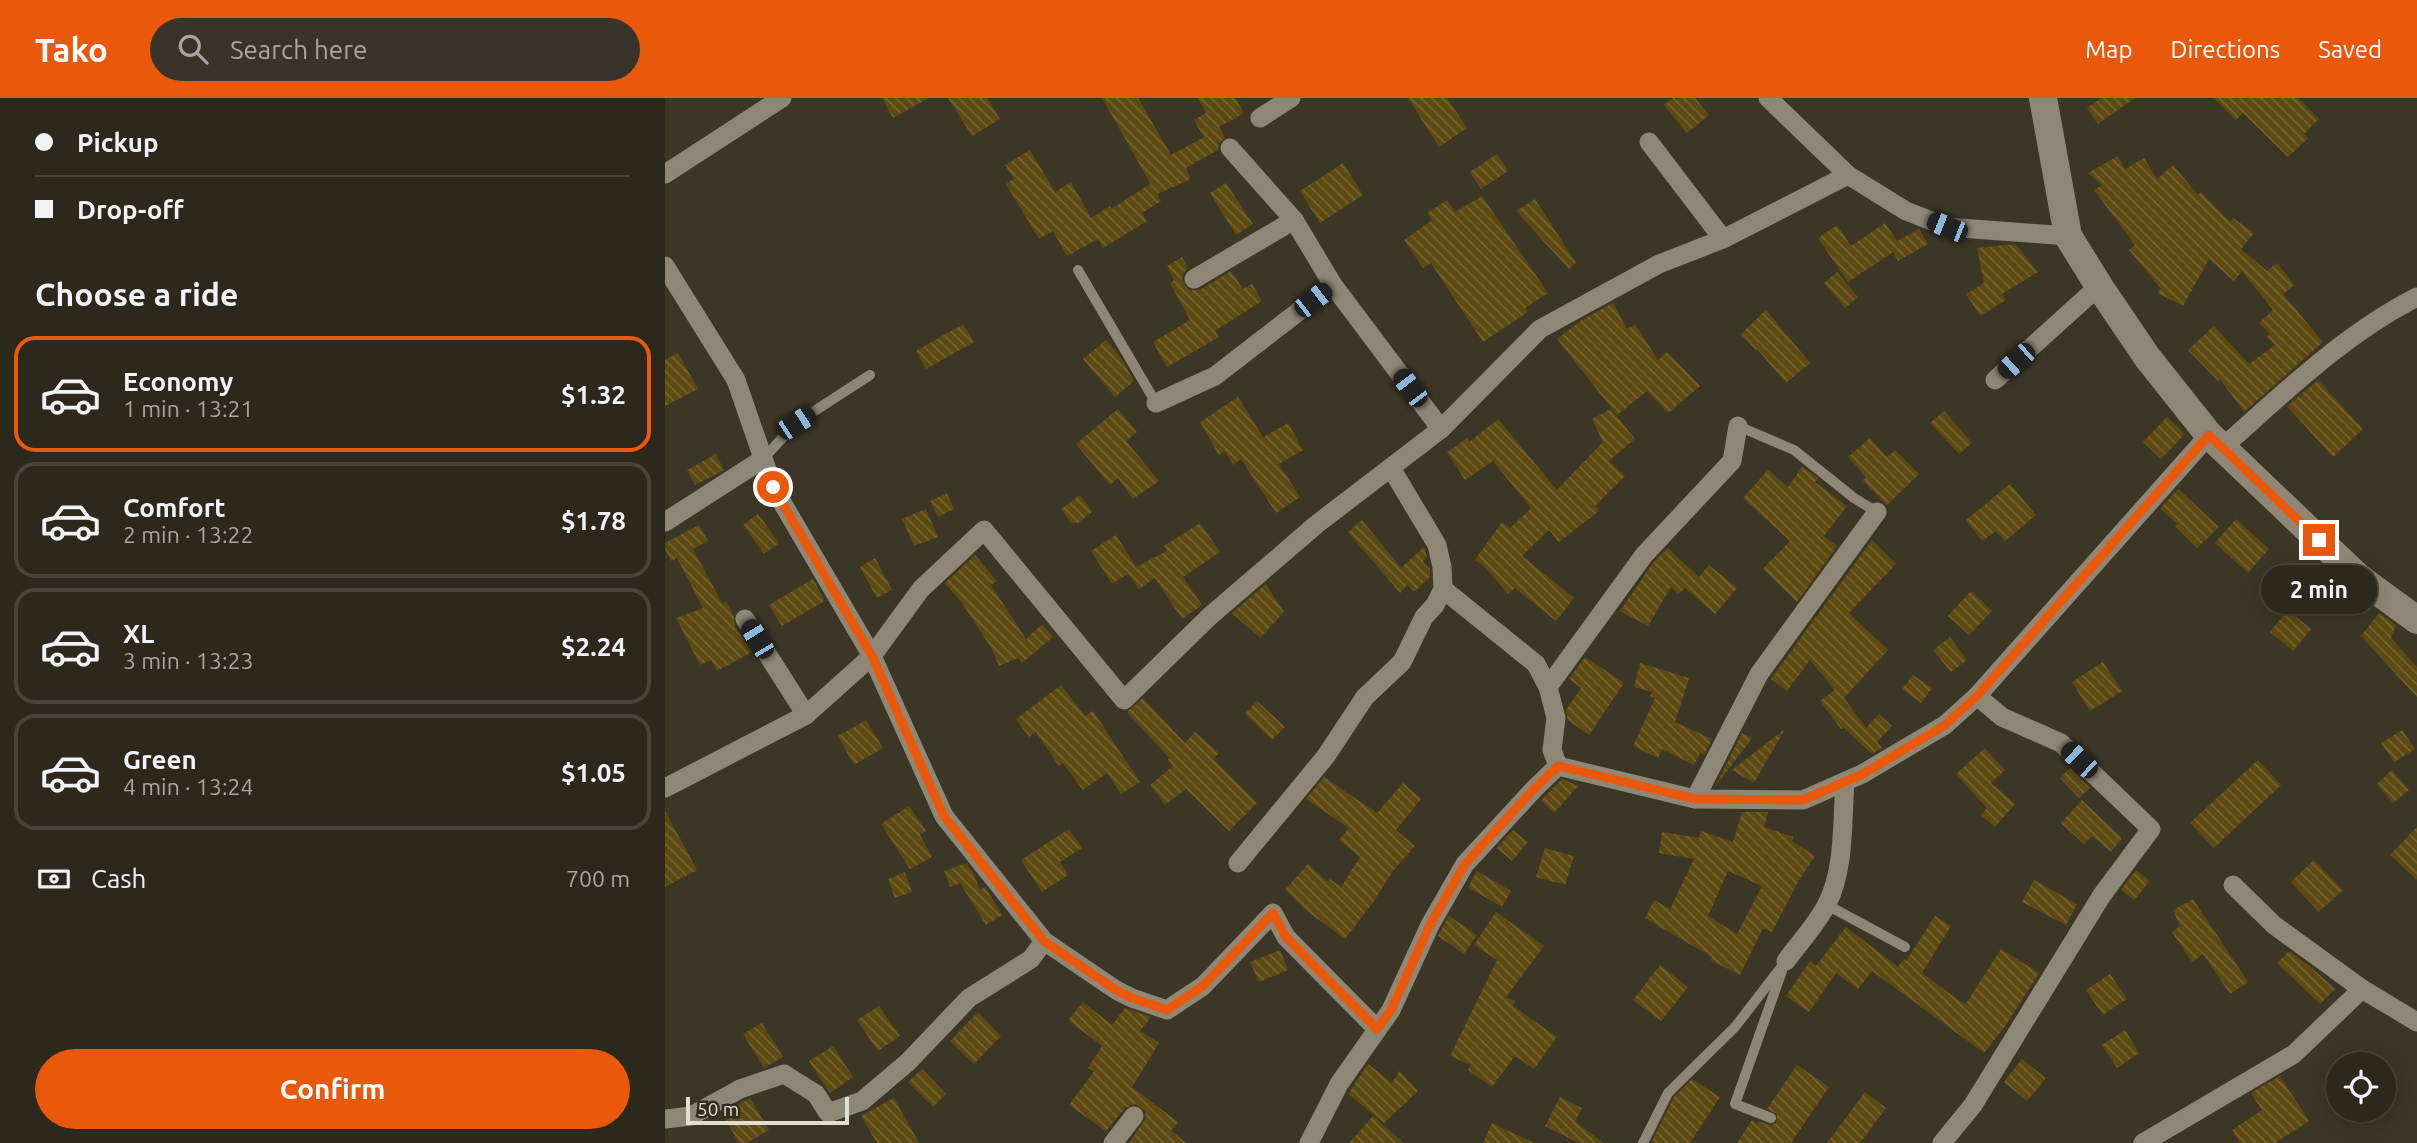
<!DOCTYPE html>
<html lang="en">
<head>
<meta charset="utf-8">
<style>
  body { margin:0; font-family:Ubuntu,sans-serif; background:#393429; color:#f1f3f6; height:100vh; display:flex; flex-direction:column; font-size:26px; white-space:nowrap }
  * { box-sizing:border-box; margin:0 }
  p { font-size:23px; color:#a7a6a3 }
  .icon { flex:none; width:38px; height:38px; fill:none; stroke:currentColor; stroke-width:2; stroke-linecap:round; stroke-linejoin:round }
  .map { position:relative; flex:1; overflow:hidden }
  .drawer { display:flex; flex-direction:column; background:#2d281c; width:665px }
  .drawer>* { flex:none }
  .banner { display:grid; align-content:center; height:154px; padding:0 35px; background:#2d281c }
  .tools { position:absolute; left:1661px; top:954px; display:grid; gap:14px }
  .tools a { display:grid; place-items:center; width:70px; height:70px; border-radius:50%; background:#2d281c; box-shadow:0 4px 18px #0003,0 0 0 2px #48443b; font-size:35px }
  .scale { position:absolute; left:21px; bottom:18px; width:163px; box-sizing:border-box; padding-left:7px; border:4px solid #e1ded4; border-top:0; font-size:19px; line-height:24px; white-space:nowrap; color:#e1ded4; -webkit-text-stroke:5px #322c1d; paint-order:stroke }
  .end { position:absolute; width:32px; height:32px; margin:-16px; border:9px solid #ea580c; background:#fff; box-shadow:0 0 0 4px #fff }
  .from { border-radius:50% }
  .bubble { position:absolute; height:49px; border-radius:24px; background:#2d281c; box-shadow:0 4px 18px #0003,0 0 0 2px #48443b; font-size:23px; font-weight:700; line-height:49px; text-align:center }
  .car { position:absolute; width:21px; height:42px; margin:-21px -10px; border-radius:9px; box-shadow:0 0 5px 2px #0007; background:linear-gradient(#222 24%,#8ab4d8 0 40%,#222 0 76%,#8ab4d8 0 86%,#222 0) }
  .banner b { display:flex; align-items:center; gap:24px; height:66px; font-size:26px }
  .banner b+b { border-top:2px solid #48443b }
  .banner i { width:18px; height:18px; background:#f1f3f6 }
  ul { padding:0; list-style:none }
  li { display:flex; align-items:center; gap:21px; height:116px; margin:0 14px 10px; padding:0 21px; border:4px solid #48443b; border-radius:21px }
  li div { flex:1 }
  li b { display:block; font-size:26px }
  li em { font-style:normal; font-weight:700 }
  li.on { border-color:#ea580c }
  li>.icon { width:63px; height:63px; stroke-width:1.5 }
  h2 { padding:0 35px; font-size:32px; line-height:84px }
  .pay { display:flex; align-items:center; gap:18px; height:77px; padding:0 35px; font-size:26px }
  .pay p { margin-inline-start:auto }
  .action { display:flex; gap:14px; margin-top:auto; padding:14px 35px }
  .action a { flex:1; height:80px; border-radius:42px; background:#ea580c; color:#fff; font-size:28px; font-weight:700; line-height:80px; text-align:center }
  header { display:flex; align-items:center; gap:42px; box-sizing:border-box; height:98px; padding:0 35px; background:#ea580c; color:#fff }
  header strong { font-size:33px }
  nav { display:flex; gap:38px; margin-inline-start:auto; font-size:24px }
  .search { width:490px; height:63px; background:#393429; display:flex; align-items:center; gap:18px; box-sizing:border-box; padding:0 24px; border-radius:38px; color:#a7a6a3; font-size:26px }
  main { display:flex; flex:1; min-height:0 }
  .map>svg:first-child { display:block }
</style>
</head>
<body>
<header>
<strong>Tako</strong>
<div class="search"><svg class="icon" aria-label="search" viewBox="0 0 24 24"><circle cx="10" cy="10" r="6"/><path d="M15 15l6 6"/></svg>Search here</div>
<nav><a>Map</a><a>Directions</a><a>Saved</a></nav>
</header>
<main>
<section class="drawer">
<div class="banner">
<b><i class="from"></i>Pickup</b>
<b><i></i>Drop-off</b>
</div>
<h2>Choose a ride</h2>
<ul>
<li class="on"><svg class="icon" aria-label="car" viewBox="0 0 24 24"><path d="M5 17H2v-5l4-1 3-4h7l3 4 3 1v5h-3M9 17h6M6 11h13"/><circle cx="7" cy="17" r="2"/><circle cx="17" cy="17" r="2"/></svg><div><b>Economy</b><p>1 min · 13:21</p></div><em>$1.32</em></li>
<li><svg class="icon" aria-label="car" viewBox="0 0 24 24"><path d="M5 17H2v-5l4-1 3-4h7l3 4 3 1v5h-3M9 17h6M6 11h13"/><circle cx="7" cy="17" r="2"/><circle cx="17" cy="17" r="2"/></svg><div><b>Comfort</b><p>2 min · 13:22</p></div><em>$1.78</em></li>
<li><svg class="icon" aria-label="car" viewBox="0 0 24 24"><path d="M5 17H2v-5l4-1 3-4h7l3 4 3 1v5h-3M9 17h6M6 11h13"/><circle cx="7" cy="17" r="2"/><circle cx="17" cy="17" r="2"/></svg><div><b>XL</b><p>3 min · 13:23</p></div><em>$2.24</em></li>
<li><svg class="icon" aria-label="car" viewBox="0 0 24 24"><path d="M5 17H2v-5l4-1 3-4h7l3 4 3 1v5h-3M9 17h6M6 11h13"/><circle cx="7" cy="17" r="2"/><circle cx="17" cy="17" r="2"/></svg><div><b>Green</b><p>4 min · 13:24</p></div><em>$1.05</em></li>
</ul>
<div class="pay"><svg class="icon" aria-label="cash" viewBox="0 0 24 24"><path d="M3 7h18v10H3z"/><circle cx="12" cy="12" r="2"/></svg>Cash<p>700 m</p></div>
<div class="action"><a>Confirm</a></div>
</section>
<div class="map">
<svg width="1752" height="1045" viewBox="0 0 1752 1045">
  <defs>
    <pattern id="building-back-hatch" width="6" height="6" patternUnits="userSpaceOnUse" patternTransform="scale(1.75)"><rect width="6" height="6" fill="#5d4a11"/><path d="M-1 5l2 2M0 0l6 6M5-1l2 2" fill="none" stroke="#746433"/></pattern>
  </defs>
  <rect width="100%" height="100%" fill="#3c3626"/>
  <g fill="url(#building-back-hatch)" fill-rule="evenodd">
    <polygon points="217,0 264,0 228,20"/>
    <polygon points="283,0 322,0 335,21 307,38"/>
    <polygon points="437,0 473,0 506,57 539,39 529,22 541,15 533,0 570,0 579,15 554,29 560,39 554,46 553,52 521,70 526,81 492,96 496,103 477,115 482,123 438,150 433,141 402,158 388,133 374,141 341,86 349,81 340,67 365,52 390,94 406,84 426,120 445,108 446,111 485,86 489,92"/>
    <polygon points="743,0 782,0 802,30 774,49"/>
    <polygon points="1008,0 1030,0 1044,17 1022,35 999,7"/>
    <polygon points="1436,0 1470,0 1433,26 1422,10"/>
    <polygon points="1549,0 1633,0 1654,21 1639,36 1643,40 1623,59 1578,15 1571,22"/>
    <polygon points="832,56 843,73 816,91 805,74"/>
    <polygon points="1453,58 1460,71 1479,60 1492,81 1508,67 1533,97 1536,94 1565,124 1568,120 1589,135 1576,151 1602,173 1612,165 1629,187 1618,196 1658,244 1579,314 1555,281 1553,283 1523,252 1549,228 1584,266 1610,247 1602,238 1605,236 1594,225 1608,212 1577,173 1569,183 1544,161 1518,208 1492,195 1496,191 1464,152 1470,147 1429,92 1437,87 1423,75"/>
    <polygon points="678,65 698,97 655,125 635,93"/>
    <polygon points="561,85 588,126 571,137 545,95"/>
    <polygon points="817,98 883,195 860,210 863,214 818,244 766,165 758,170 739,142 767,122 762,115 782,102 790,114"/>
    <polygon points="870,101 911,165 904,171 851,113"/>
    <polygon points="1220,125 1232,143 1254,131 1263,146 1233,163 1228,154 1183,184 1153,140 1172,127 1186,148"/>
    <polygon points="1350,146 1373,174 1337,196 1341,202 1315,218 1301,196 1319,185 1312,150"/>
    <polygon points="517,159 523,170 518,176 517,182 524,192 535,192 566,173 578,191 587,186 597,203 550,233 554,239 502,269 488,244 525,222 505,185 509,182 502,168"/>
    <polygon points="1172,174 1193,199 1180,210 1159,185"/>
    <polygon points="948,205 962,231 970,226 993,262 1002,254 1035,288 1003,315 982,293 952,317 892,241 915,223"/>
    <polygon points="1101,212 1145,265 1121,285 1092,251 1091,252 1076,236"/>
    <polygon points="298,226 309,244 261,271 251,253"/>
    <polygon points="441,242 454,257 469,283 450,299 418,261"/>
    <polygon points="13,255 33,291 0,308 0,262"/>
    <polygon points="1653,282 1698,331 1668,359 1622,308"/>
    <polygon points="573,299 598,339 623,325 638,352 614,366 635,399 611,415 576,361 568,367 560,353 554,357 535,324"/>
    <polygon points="453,311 472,334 461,343 494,383 468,401 453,380 445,387 411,346"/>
    <polygon points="946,311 970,341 944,363 960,378 930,408 934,413 894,444 884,432 857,458 909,500 891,523 850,490 843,496 820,469 810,462 837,424 845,430 866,410 828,363 800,382 782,354 802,340 804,344 833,321 892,392 938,344 927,321"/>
    <polygon points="1279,313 1307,345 1294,356 1265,325"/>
    <polygon points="1502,319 1520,336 1496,361 1478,344"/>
    <polygon points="1205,340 1222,359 1230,352 1254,376 1222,407 1198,383 1201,379 1183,359"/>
    <polygon points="51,356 59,372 30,387 22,372"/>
    <polygon points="1137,369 1153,380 1150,384 1182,408 1159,438 1172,448 1132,504 1098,471 1125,443 1078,400 1103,372 1123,389"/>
    <polygon points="1345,386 1371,417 1340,443 1331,433 1317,443 1301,422"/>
    <polygon points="1513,391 1554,429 1532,450 1510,428 1513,426 1495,411"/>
    <polygon points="282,395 289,411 273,419 265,403"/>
    <polygon points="415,397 427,414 413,425 406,425 396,411"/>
    <polygon points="261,411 273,439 249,448 237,421"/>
    <polygon points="93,416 114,445 99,456 78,427"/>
    <polygon points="1571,421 1604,451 1583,475 1550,445"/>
    <polygon points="697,422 736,470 759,449 762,459 758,464 765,471 765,479 749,494 742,487 735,495 683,434"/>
    <polygon points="535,425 555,454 518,479 537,507 517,521 490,480 474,491 463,476 447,486 426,453 451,437 471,469 502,453 499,448"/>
    <polygon points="34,427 43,443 28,451 57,505 61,503 69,518 70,528 87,554 52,573 46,562 35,567 11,520 38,510 12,460 6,463 0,451 0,445"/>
    <polygon points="1207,442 1231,466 1184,515 1223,552 1179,600 1201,630 1214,616 1227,628 1212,644 1217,650 1207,656 1179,630 1176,631 1155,603 1170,592 1145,562 1122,593 1106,581"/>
    <polygon points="1003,450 1034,479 1044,467 1072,490 1050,516 1020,490 1013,496 1006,489 983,528 955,513 988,465"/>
    <polygon points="310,457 332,483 326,487 361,541 377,526 388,539 357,565 353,560 334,568 327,551 297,505 280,485"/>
    <polygon points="210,460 227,492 212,500 195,469"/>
    <polygon points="148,481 160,503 117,528 104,507"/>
    <polygon points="601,486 619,514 595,540 567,515"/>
    <polygon points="1306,493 1327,513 1304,537 1283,518"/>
    <polygon points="1623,512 1646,531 1628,553 1605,534"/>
    <polygon points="1714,515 1731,527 1726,540 1752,569 1752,599 1696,538"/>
    <polygon points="1285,539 1302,562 1286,574 1268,552"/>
    <polygon points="920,559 959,585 924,637 903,622 901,612 916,590 904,581"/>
    <polygon points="1438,564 1457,593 1425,613 1407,584"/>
    <polygon points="975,565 1024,580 1010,624 1047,641 1039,657 1035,655 1029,667 997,651 993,660 968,648 990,600 985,598 987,594 969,589"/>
    <polygon points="1248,577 1267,590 1256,605 1237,591"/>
    <polygon points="396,587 420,618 428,613 475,684 456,696 442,675 418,692 398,665 394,668 371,634 364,639 351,621"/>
    <polygon points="478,600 520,645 530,634 554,655 548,661 592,705 564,733 521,691 500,707 485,687 508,668 503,662 504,660 462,614"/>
    <polygon points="592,603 620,629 607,642 580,616"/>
    <polygon points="201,622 218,650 189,667 173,638"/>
    <polygon points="1120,631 1089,685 1067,672"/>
    <polygon points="1737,632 1750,651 1729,664 1716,645"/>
    <polygon points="1077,635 1087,640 1050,689"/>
    <polygon points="1320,650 1340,672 1326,685 1350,706 1330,729 1316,717 1322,710 1291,676"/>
    <polygon points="1593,662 1616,687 1549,750 1525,725"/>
    <polygon points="1405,670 1425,690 1414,700 1395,680"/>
    <polygon points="1727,672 1744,692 1728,705 1712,686"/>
    <polygon points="659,679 712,715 738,685 756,701 731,732 750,748 728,773 709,803 680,841 642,813 620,792 643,766 663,784 665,781 676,789 695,759 674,742 684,730 641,701"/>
    <polygon points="897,681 913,688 889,715 876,702"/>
    <polygon points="1417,702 1457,740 1446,754 1427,738 1419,746 1396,725"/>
    <polygon points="244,708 261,733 255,737 267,759 245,771 216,726"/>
    <polygon points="0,713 32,772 0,789"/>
    <path d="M1077 714H1103L1099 729 1128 739 1127 743 1150 758 1134 782 1107 834 1098 830 1075 877 1045 862 1047 859 980 820 989 802 1005 811 1029 761 994 755 997 734 1034 740 1036 733 1068 744ZM1063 773 1097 788 1072 836 1043 818Z"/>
    <polygon points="1752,729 1752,782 1725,757"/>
    <polygon points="404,731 417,750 395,764 403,777 377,794 356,762"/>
    <polygon points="848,732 863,744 847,763 832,750"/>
    <polygon points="880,750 909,758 900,787 871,779"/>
    <polygon points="1649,762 1678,792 1654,814 1626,784"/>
    <polygon points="301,765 308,774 315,792 320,789 337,817 321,827 295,785 285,789 279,773"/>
    <polygon points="1471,772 1485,783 1469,802 1456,792"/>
    <polygon points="812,773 846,793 837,809 803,789"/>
    <polygon points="240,774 247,794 230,800 223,781"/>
    <polygon points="1369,782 1412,806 1401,827 1357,804"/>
    <polygon points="1528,801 1583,884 1565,896 1538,856 1527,864 1507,834 1515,828 1508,812"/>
    <polygon points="831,814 879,848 841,899 850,903 848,908 892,939 869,971 850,958 827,989 803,972 806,967 785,958 832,862 809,847"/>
    <polygon points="784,818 812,837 799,856 773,838"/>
    <polygon points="1270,818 1286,828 1257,875 1300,907 1336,851 1374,875 1341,927 1319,955 1207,873 1193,891 1171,875 1144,914 1121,898 1145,863 1151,868 1181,829 1233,869 1239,861 1241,863"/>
    <polygon points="615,852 623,872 594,884 585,864"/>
    <polygon points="1624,853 1648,871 1670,891 1655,906 1612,865"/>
    <polygon points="995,867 1023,889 996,923 968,902"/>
    <polygon points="1445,876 1462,901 1438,917 1421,892"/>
    <polygon points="418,904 447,927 460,910 486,919 475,933 494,945 467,989 513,1024 506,1033 522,1045 464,1045 481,1020 480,1013 471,1006 460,1010 441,1033 404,1007 429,973 423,970 437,948 403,922"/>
    <polygon points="214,908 235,938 213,953 192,922"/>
    <polygon points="313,914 336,938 309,966 285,943"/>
    <polygon points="97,925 118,959 99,970 78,936"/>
    <polygon points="1460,932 1474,955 1452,970 1437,947"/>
    <polygon points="168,948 188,979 165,995 144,963"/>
    <polygon points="1357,961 1381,980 1362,1003 1339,984"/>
    <polygon points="703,966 727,985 734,973 753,993 719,1025 683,996"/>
    <polygon points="1132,967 1164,989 1126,1045 1072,1045 1087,1022 1092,1026 1094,1023 1104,1027 1111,1025 1112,1016 1102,1011"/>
    <polygon points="257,971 281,996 268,1009 243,984"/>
    <polygon points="1615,978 1644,1023 1610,1045 1575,1045 1567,1032 1597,1012 1586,995"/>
    <polygon points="1027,981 1055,999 1025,1045 986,1045 1009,999"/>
    <polygon points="1200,994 1221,1010 1195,1045 1162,1045"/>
    <polygon points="895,999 917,1010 910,1024 939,1045 914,1045 880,1028"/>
    <polygon points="85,1000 104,1032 82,1045 74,1045 57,1016"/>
    <polygon points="229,1000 254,1045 212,1045 196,1018"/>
    <polygon points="708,1018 739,1045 684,1045"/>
    <polygon points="827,1025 869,1045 818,1045"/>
  </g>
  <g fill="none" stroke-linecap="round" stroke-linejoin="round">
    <g stroke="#8e8776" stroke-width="10">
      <polyline points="413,172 491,305"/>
      <polyline points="1073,328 1129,352 1189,400 1212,414"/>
      <polyline points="98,361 131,325 205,277"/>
      <polyline points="1162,807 1240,849"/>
      <polyline points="1106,1020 1070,1006 1117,873"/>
      <polyline points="978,1045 1003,995 1070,929 1121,863"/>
    </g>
    <g stroke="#8e8776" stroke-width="19">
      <polyline points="1103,0 1183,77 1241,113 1282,129 1403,138"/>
      <polyline points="595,20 626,0"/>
      <polyline points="984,44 1058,141"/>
      <polyline points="565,50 629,122 668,187 776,331"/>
      <polyline points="0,76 117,0"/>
      <polyline points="0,168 71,282 108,389 207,558 279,718 379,843 366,861 304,900 243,964 197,1003 163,1015 151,996 119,976 75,991 26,1018 0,1021"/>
      <polyline points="529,181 629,122"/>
      <polyline points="1330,282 1434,188"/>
      <polyline points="491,305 550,278 668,187"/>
      <path d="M1558 349C1619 295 1679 236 1752 199"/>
      <polyline points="0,424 98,361"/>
      <polyline points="778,491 871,566 883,589 891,620 887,652 893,668"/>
      <polyline points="80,521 141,617"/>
      <polyline points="883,589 979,457 1067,363 1073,328"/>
      <polyline points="0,690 141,617 207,558 256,491 319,432 459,602 545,518 652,426 776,331 875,231 994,166 1058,141 1183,77"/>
      <polyline points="1030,701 1094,576 1212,414"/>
      <polyline points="573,765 661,658 700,599 737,564 759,519 770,507 778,491 777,469 772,447 726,370"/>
      <polyline points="1568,787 1609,827 1697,891 1752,924"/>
      <polyline points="379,843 451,892 467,900 502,912 538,888 608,815 621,839 712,931"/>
      <path d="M1121 863C1134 845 1152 826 1162 806 1180 771 1177 722 1180 684"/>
      <polyline points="448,1045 469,1018"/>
      <polyline points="644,1045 674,986 726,912 765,827 800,766 869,691 893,668 1030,701 1138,702 1197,676 1280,627 1312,598 1544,337"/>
      <polyline points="1277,1045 1308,1007 1437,797 1486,731 1396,645 1337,619 1312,598"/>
      <polyline points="1478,1045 1629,956 1697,891"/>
    </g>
    <polyline stroke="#8e8776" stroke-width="28" points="1378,0 1403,138 1434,188 1482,259 1544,337 1693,479 1752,522"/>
  </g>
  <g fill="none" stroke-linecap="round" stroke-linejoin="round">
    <polyline stroke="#ea580c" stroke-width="9" points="108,389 207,558 279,718 379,843 451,892 467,900 502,912 538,888 608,815 621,839 712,931 726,912 765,827 800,766 869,691 893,668 1030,701 1138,702 1198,676 1280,627 1312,598 1544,337 1654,442"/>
  </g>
</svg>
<div class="tools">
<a><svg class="icon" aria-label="locate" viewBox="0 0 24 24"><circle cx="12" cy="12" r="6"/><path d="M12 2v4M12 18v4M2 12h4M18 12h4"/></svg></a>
</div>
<div class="scale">50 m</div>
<i class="end from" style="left:108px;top:389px"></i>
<i class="end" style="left:1654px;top:442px"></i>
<div class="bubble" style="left:1596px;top:467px;width:116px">2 min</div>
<i class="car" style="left:1282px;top:129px;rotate:292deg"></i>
<i class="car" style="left:648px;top:202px;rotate:52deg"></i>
<i class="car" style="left:1351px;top:263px;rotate:228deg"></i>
<i class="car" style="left:745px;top:290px;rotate:323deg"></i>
<i class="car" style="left:131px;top:325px;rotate:57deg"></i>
<i class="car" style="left:92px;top:541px;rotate:329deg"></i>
<i class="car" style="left:1414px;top:662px;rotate:314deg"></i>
</div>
</main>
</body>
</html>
